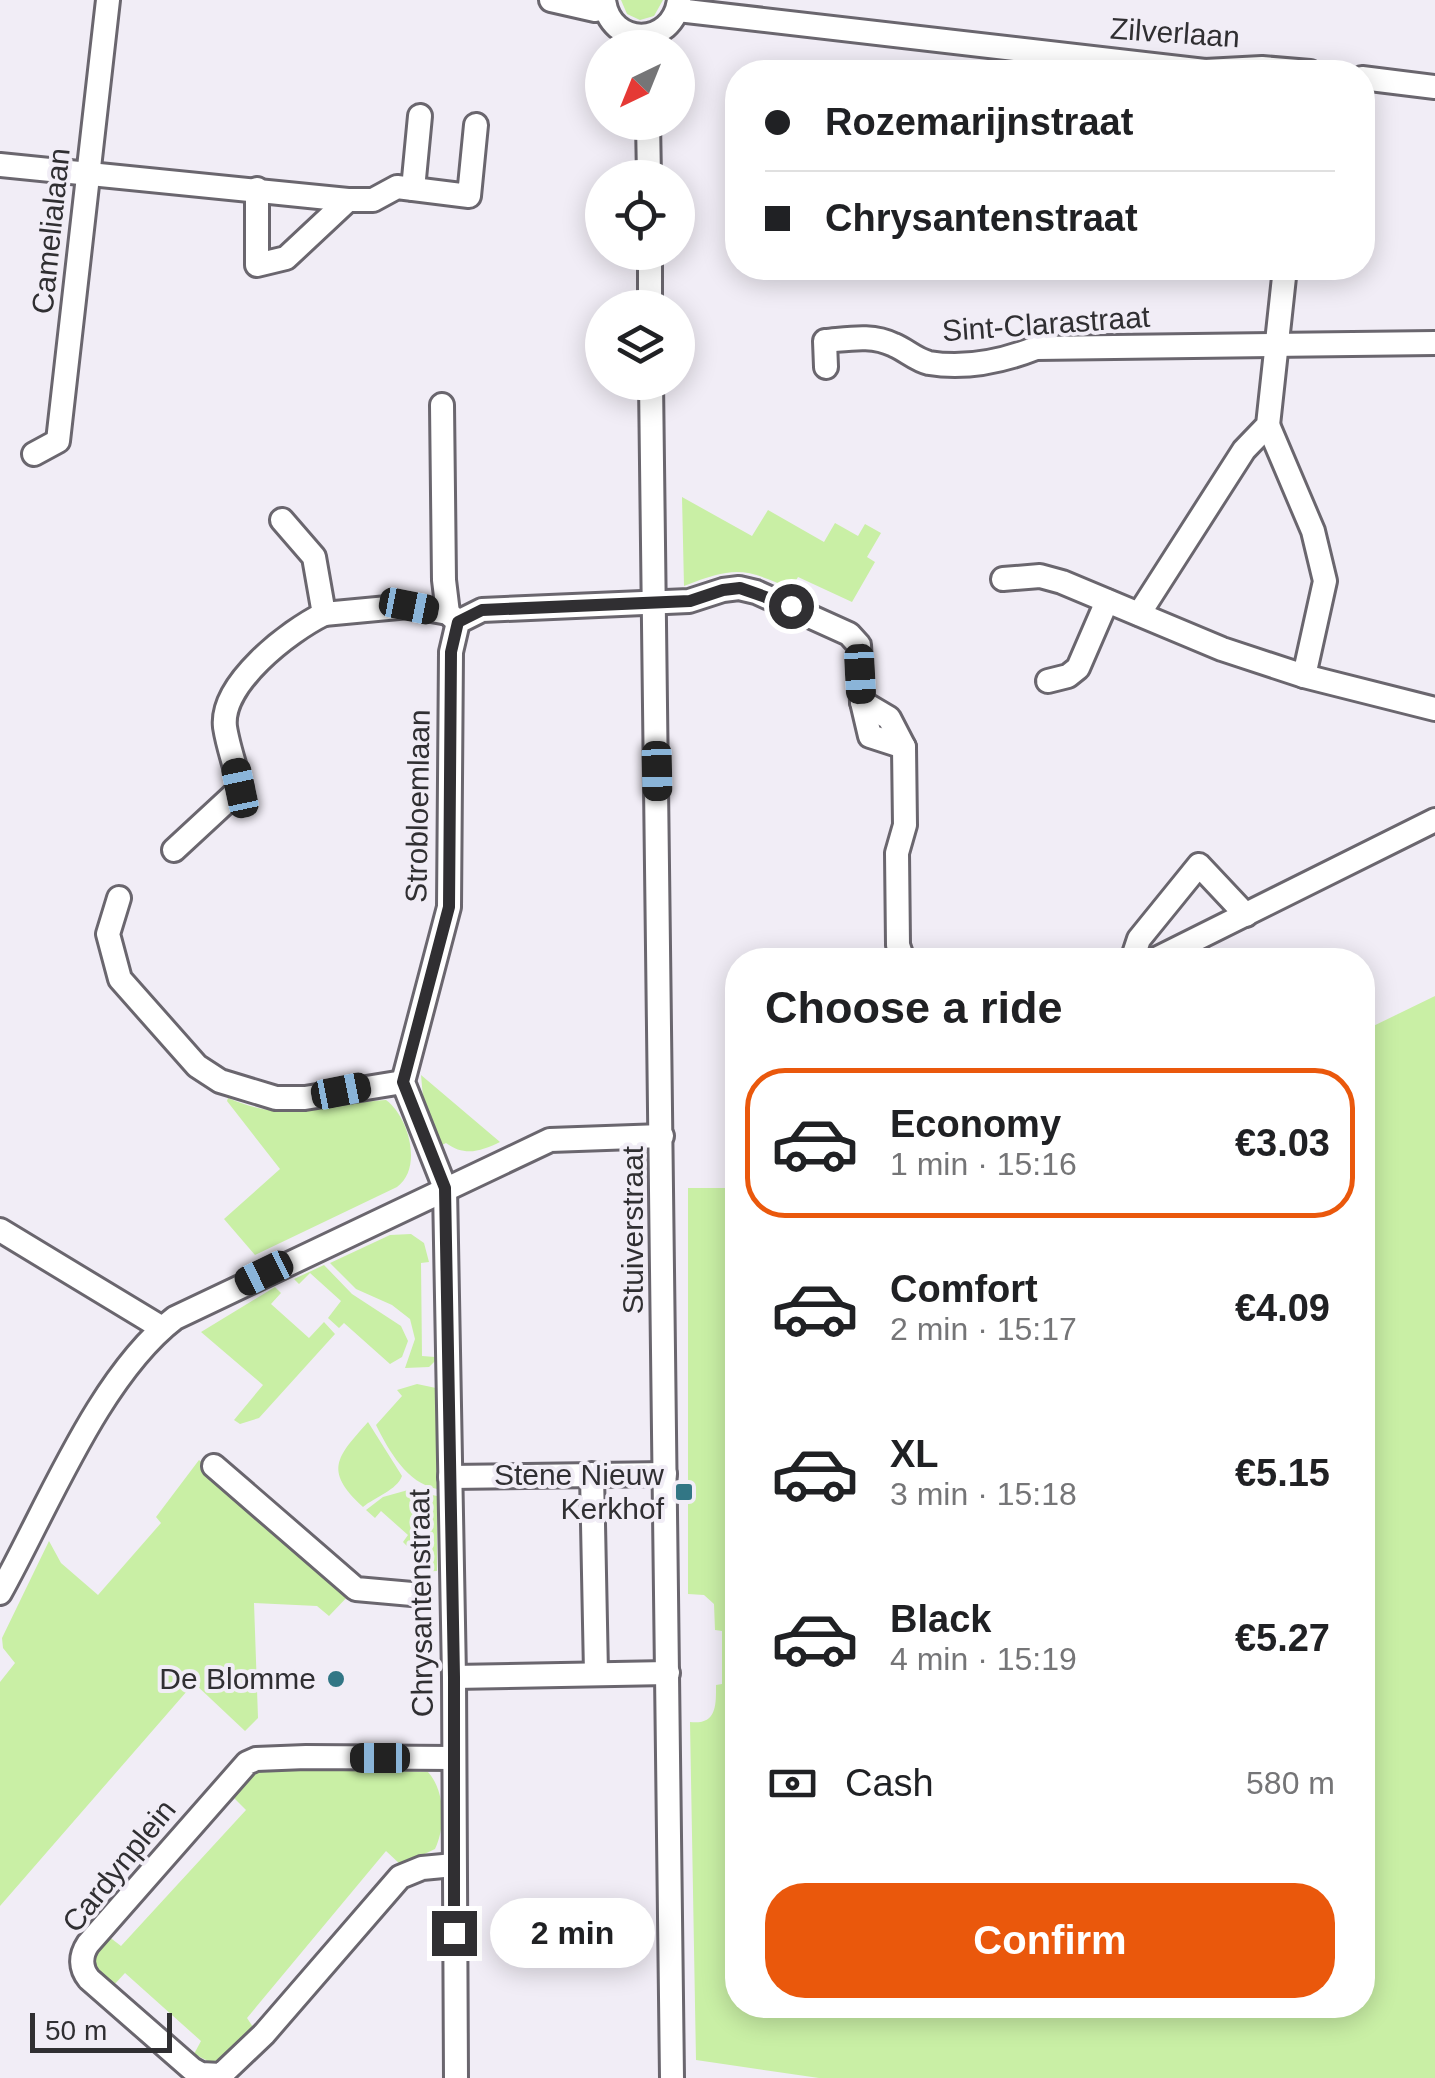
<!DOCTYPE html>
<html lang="en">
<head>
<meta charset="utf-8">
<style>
  body { margin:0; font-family:Arial,sans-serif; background:#f6f6f6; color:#202124; height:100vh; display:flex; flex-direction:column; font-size:38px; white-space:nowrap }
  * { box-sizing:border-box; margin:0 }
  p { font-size:32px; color:#757577 }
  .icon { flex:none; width:55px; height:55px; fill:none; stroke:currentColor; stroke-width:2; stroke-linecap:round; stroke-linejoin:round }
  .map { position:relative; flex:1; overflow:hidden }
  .drawer { position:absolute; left:725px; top:948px; width:650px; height:1070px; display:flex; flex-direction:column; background:#fff; border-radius:40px; box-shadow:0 5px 25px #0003 }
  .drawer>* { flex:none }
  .guide { position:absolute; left:725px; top:60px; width:650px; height:220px; border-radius:40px; box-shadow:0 5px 25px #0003; display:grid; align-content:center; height:220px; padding:0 40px; background:#fff }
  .needle { width:65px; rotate:223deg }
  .buttons { position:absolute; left:585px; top:30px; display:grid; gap:20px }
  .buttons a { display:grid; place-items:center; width:110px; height:110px; border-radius:50%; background:#fff; box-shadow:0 5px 25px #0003; font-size:50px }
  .scale { position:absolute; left:30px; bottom:25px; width:142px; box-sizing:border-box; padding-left:10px; border:5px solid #302f32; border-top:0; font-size:28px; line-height:35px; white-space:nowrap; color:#302f32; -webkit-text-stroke:8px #f1edf6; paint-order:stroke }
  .end { position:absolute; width:45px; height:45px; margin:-22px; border:12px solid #302f32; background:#fff; box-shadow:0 0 0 5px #fff }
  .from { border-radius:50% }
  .bubble { position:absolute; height:70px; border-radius:35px; background:#fff; box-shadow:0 5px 25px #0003; font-size:32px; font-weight:600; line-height:70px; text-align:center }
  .car { position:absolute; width:30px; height:60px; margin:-30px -15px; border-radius:12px; box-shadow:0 0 8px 2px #0007; background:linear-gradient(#222 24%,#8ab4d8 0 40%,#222 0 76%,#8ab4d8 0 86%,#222 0) }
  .guide b { display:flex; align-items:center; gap:35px; height:95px; font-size:38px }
  .guide b+b { border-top:2px solid #e0e0e0 }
  .guide i { width:25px; height:25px; background:#202124 }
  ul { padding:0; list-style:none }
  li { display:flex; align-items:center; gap:30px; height:150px; margin:0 20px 15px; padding:0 20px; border:5px solid transparent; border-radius:40px }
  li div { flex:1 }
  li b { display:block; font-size:38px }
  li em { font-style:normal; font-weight:600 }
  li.current { border-color:#ea580c }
  li>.icon { width:90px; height:90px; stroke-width:1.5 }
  h2 { padding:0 40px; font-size:45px; line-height:120px }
  .pay { display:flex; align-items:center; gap:25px; height:110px; padding:0 40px; font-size:38px }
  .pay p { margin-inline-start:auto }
  .button { display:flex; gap:20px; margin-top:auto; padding:20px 40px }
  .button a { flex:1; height:115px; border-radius:40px; background:#ea580c; color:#fff; font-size:40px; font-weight:600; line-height:115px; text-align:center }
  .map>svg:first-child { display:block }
</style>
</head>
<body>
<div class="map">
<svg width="1435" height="2078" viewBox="0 0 1435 2078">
  <rect width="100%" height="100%" fill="#f1edf6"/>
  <g fill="#c9efa5">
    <polygon points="621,0 663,0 654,16 640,20 627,14"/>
    <path d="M682 497 752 536 768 510 824 542 835 523 858 536 865 524 881 533 867 557 875 562 852 602 798 577 791 589C743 567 734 567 684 586Z"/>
    <path d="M1435 996V2078H819L696 2060 690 1722C717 1725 716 1705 716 1685L722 1684V1631L715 1630 714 1604 704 1595 688 1594V1188H737L738 2005H1362L1363 1031Z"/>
    <path d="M421 1075 500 1142C481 1151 465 1157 446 1143L436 1148 431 1137 434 1129 423 1097Z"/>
    <path d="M228 1098C292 1125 323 1104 386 1100 409 1117 423 1168 397 1187L255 1255 224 1219 280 1169 227 1101Z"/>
    <polygon points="411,1234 424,1243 429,1262 421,1263 422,1356 435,1357 435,1361 429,1367 405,1368 415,1339 410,1319 392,1305 356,1289 330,1263 390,1235"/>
    <polygon points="324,1265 352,1294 401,1326 408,1341 402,1357 390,1364 344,1323 339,1328 328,1318 341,1301 310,1273 299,1284 294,1279"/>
    <polygon points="275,1287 281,1293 271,1304 309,1338 324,1322 335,1334 259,1418 240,1424 234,1420 263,1385 201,1332"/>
    <path d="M417 1384 436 1388 437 1489C407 1483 389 1451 376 1425L402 1396 397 1390Z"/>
    <path d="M368 1422 402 1476C397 1490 375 1497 363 1507 323 1470 337 1457 368 1422Z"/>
    <polygon points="199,1460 351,1593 329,1616 317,1606 254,1603 258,1718 245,1731 194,1683 0,1906 0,1682 15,1663 3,1648 2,1638 49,1541 61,1563 98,1595 161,1523 156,1517"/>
    <polygon points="408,1490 437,1496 437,1571 415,1572 413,1552 403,1542 408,1535 381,1511 375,1518 366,1510 383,1497"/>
    <path d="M261 1766 428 1772C445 1791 446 1826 435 1849L401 1865 386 1851 247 2018 257 2033 218 2066 194 2054 201 2041 125 1973 112 1987 95 1971 93 1954 108 1936 121 1946 246 1810 229 1793Z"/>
  </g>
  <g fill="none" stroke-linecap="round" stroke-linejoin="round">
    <g stroke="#6a666e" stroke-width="28">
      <g id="minor">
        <polyline points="551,0 595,10 605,8"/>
        <path d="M604 0C610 48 673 47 679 0"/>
        <polyline points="678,10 1205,71 1262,68 1310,72"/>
        <polyline points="1362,78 1435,87"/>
        <polyline points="648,122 649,178"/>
        <polyline points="0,165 348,200 373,200 397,187 469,196 476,125"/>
        <polyline points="257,189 257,265 286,258 348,200"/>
        <polyline points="413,189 420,116"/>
        <polyline points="650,252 650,308"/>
        <path d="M826 367 825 341C849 339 872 334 894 345 906 350 916 360 929 363 965 369 1003 361 1036 348L1435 343"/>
        <polyline points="651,382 672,2078"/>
        <polyline points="442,405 444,580 448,613 458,622"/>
        <polyline points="1268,425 1313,531 1325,581 1304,676"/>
        <polyline points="34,454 58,441 108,0"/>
        <polyline points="1003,579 1040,576 1062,582 1222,649 1304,676 1435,709"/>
        <polyline points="324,614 409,606 448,613"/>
        <polyline points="1139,614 1244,450 1268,425 1285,268"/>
        <polyline points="1048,681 1068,676 1078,668 1107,601"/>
        <polyline points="862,702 889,718 904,747 905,825 897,853 898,945 903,960"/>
        <path d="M174 850 241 788C236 769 228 747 225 727 220 684 289 631 324 614L314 557 282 520"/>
        <polyline points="119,898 108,934 120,979 197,1066 220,1081 276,1098 305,1098 403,1082"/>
        <polyline points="1132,960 1139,939 1199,865 1246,915"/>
        <polyline points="1154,960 1435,820"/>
        <polyline points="0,1230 162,1328"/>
        <polyline points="214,1466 356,1589 412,1594"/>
        <polyline points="592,1474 596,1673"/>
        <polyline points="450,1477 665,1474"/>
        <path d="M0 1593C47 1509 99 1376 175 1318L550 1140 662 1136"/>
        <polyline points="454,1677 668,1673"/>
        <path d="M453 1758 306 1757 256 1759 247 1763 88 1944C80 1956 80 1968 89 1979L192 2069 201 2074 221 2075 264 2034 400 1877 422 1868 454 1865"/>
        <polyline points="456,2078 454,1677 445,1188 403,1082 449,907 451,652 458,622 482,610 689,601 723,590 739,588 756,592 849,634 859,645 862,702 870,736 904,747"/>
      </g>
    </g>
    <use href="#minor" stroke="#fff" stroke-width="22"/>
  </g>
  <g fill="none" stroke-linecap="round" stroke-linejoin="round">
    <polyline stroke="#302f32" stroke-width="12" points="454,1933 454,1677 445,1188 403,1082 449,907 451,652 458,622 482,610 690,601 723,590 740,588 791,606"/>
  </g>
  <g fill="#327685" stroke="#f1edf6" stroke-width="4">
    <rect x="674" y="1482" width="20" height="20" rx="5"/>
    <circle cx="336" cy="1679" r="10"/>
  </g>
  <g text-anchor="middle" stroke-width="8" stroke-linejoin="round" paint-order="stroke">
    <g font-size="30" fill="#302f32" stroke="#f1edf6">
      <text transform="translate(1175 33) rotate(4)" y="10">Zilverlaan</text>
      <text transform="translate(51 231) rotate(-84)" y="10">Camelialaan</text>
      <text transform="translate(1046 324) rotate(-4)" y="10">Sint-Clarastraat</text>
      <text transform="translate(418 806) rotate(-89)" y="10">Strobloemlaan</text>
      <text transform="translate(633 1230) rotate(-90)" y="10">Stuiverstraat</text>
      <text transform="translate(421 1603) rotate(-91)" y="10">Chrysantenstraat</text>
      <text transform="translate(119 1866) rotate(-51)" y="10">Cardynplein</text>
    </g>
    <g font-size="30" fill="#302f32" stroke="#f1edf6" text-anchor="end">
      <text x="664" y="1485">Stene Nieuw<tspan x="664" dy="34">Kerkhof</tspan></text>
      <text x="316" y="1689">De Blomme</text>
    </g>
  </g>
</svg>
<div class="buttons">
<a><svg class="needle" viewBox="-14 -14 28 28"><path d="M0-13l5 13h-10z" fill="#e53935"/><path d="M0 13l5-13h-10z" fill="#757577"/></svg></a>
<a><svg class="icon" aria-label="locate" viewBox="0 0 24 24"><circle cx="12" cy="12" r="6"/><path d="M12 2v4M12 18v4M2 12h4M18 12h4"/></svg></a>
<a><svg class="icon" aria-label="layers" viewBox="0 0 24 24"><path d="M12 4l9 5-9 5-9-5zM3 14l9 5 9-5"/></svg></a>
</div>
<div class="scale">50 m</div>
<i class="end from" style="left:791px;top:606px"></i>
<i class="end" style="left:454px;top:1933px"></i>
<div class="bubble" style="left:490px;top:1898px;width:165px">2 min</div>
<i class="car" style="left:409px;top:606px;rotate:101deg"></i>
<i class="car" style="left:860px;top:674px;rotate:177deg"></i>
<i class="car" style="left:657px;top:771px;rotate:179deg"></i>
<i class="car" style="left:240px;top:788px;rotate:348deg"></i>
<i class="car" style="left:341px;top:1091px;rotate:79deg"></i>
<i class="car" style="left:264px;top:1273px;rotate:244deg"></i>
<i class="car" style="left:380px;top:1758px;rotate:270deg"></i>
<div class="guide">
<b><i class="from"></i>Rozemarijnstraat</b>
<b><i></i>Chrysantenstraat</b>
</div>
<section class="drawer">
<h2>Choose a ride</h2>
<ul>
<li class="current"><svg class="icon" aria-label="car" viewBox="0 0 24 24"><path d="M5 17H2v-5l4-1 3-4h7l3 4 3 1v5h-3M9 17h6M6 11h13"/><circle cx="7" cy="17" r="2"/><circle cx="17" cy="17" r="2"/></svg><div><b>Economy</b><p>1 min · 15:16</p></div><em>€3.03</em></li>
<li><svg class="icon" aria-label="car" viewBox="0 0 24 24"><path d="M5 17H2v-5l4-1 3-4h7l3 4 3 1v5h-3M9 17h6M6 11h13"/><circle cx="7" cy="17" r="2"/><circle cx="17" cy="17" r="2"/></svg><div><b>Comfort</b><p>2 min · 15:17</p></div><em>€4.09</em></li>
<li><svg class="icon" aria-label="car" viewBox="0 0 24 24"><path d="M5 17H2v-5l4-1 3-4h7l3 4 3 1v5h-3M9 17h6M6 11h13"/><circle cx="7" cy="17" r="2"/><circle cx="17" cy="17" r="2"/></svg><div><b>XL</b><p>3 min · 15:18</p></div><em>€5.15</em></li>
<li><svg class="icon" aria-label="car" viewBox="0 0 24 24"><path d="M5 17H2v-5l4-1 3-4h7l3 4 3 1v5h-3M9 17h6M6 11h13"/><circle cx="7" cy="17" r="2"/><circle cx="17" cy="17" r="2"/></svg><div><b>Black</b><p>4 min · 15:19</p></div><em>€5.27</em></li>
</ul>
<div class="pay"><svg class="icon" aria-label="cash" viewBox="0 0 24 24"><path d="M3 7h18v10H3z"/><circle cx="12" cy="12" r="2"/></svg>Cash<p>580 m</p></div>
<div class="button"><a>Confirm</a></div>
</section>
</div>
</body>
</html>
